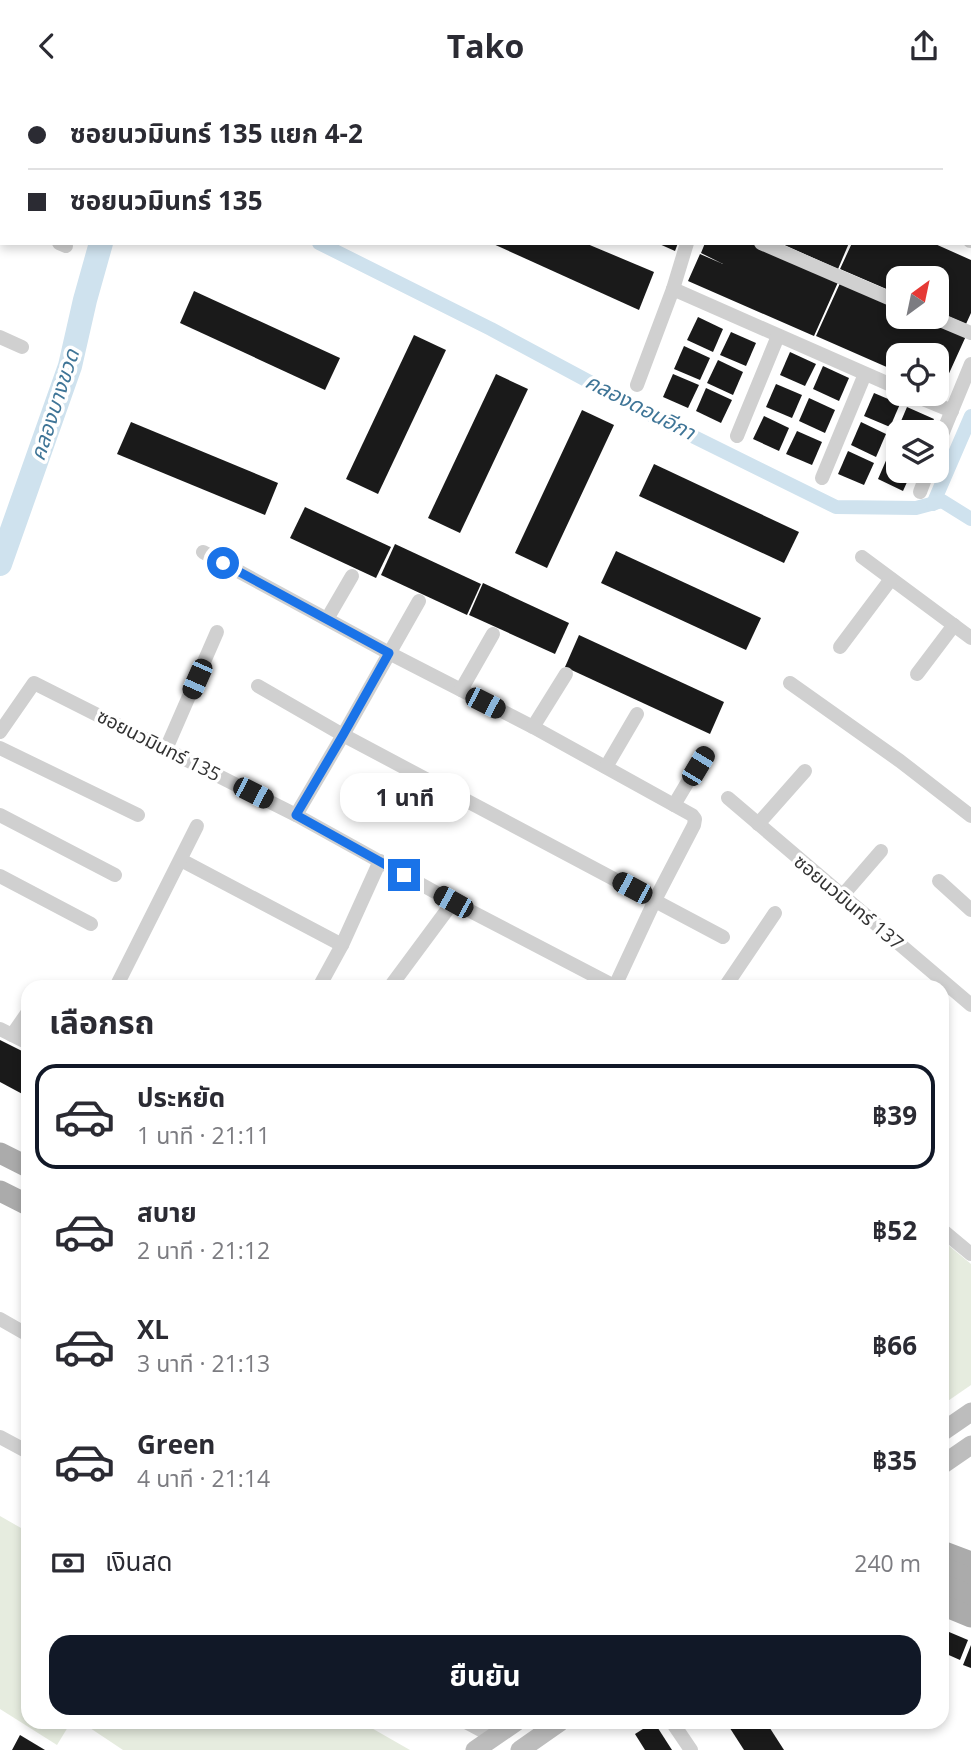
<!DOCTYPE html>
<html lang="th">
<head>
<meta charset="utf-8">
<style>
  body { margin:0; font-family:"Open Sans","Noto Sans Thai",sans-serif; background:#f2f2f3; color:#2b2b33; height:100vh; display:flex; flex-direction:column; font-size:26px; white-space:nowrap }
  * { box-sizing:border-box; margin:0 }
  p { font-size:23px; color:#7c7c81 }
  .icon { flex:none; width:38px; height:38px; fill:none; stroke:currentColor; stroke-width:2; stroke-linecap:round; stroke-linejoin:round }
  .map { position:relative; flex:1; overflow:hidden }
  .sheet { position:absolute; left:21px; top:889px; width:928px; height:749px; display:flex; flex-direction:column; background:#fff; border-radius:21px; box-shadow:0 4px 10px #0003 }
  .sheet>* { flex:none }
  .top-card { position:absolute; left:0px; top:0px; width:971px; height:154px; box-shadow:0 4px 10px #0003; display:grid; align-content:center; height:154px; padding:0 28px; background:#fff }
  .needle { width:46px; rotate:33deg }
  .buttons { position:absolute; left:886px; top:175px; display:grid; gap:14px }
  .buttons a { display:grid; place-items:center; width:63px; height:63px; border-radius:14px; background:#fff; box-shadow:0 4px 10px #0003; font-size:35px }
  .end { position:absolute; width:32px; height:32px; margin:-16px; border:9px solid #1a73e8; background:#fff; box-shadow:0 0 0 4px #fff }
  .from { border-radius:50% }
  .bubble { position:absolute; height:49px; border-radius:21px; background:#fff; box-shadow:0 4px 10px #0003; font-size:23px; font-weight:700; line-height:49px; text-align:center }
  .car { position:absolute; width:21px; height:42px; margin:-21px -10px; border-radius:9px; box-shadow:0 0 5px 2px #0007; background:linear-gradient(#222 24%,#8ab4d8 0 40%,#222 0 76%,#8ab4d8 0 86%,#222 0) }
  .top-card b { display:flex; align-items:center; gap:24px; height:66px; font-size:26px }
  .top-card b+b { border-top:2px solid #e1e1e2 }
  .top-card i { width:18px; height:18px; background:#2b2b33 }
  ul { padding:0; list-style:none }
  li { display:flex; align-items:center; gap:21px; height:105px; margin:0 14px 10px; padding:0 14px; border:4px solid transparent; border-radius:21px }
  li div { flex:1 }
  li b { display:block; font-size:26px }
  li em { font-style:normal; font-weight:700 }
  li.current { border-color:#111827 }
  li>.icon { width:63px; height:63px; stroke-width:1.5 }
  h2 { padding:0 28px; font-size:32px; line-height:84px }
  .pay { display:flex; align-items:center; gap:18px; height:77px; padding:0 28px; font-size:26px }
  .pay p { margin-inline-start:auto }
  .action { display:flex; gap:14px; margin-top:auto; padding:14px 28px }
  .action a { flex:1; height:80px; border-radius:21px; background:#111827; color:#fff; font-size:28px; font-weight:700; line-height:80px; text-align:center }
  header { display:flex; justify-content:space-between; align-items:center; height:91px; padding:0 28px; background:#fff; font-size:32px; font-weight:700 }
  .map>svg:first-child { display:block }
</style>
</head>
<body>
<header><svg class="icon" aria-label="back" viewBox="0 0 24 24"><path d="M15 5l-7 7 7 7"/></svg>Tako<svg class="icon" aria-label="share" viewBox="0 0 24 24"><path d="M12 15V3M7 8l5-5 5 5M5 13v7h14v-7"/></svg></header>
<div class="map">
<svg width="971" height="1659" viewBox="0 0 971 1659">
  <rect width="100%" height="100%" fill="#fff"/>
  <g fill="#e6ecdf">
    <polygon points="942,1149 971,1173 971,1294 942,1314"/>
    <polygon points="0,1425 28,1441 28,1631 71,1631 57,1654 0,1618"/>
    <polygon points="81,1631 361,1631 410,1659 123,1659"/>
  </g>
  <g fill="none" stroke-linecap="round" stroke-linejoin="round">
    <g stroke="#cfe2ee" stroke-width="14">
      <polyline points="319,152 491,238 670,334 836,416 916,417 942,410 971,428"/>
      <polyline points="933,413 971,325"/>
    </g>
    <g stroke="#cfe2ee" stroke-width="24">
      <polyline points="138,2 139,0"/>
      <polyline points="0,473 70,275 85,209 101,152"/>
    </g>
  </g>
  <g fill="#1a1a1a">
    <polygon points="491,152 585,152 654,181 639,219"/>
    <polygon points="657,152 678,152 675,160"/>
    <polygon points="705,152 754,152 839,189 814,245 688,190 700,163 723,173 701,162"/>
    <polygon points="780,152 849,152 838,178"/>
    <polygon points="852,152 933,152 971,169 971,222 966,233 936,220 936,187 898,187 898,203 840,178"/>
    <polygon points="841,190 898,215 898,226 923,226 966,245 941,300 936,298 936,264 898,264 898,281 816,245"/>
    <polygon points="194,200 340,267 325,299 180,232"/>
    <polygon points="698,226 723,238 713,261 687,249"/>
    <polygon points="731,241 756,252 746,275 720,264"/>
    <polygon points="414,244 446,259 378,403 346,388"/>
    <polygon points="684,255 710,267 700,289 674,278"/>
    <polygon points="790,261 816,273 805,295 780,284"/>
    <polygon points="718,269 743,281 733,304 707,292"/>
    <polygon points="823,275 849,287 839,310 813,298"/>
    <polygon points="496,283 528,298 460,442 428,427"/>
    <polygon points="673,283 699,294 688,317 663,306"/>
    <polygon points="776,293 802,304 792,327 766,316"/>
    <polygon points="706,297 732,309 721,332 696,320"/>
    <polygon points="874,302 900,313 890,336 864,325"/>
    <polygon points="809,307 835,319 825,342 799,330"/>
    <polygon points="907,316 934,328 928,341 898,341 898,360 890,356"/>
    <polygon points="582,319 614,334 547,477 515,462"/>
    <polygon points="764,325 789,337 779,360 753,348"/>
    <polygon points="131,331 278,392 265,424 117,363"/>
    <polygon points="861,331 886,343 876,366 851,354"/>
    <polygon points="797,340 822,351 812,374 786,363"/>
    <polygon points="848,360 874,372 864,394 838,383"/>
    <polygon points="888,365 898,370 898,380 912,380 903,400 878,388"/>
    <polygon points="654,373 799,441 784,472 639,405"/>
    <polygon points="305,416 391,456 376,487 290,447"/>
    <polygon points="395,453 481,493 467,524 381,484"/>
    <polygon points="616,460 761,527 746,559 601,492"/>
    <polygon points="483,492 569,532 555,563 469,524"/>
    <polygon points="579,544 724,611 710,643 565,576"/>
    <polygon points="0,949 28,963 28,1006 0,991"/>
    <polygon points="942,1538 968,1549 960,1569 942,1561"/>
    <polygon points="971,1554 971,1577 963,1574"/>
    <polygon points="654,1631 672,1659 645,1659 635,1643"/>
    <polygon points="726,1631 766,1631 784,1659 744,1659"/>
    <polygon points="20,1644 45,1659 12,1659"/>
  </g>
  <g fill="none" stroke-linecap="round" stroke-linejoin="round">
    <g stroke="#d0d0d0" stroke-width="14">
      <polyline points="407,0 411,2"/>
      <polyline points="621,0 625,2"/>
      <polyline points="821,0 825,2"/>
      <polyline points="746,2 747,0"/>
      <polyline points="0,23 2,24"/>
      <polyline points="970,64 971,65"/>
      <polyline points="0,129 2,130"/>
      <polyline points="970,150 971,150"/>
      <polyline points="59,152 66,155"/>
      <polyline points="761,152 898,211"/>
      <polyline points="673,198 898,297"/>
      <polyline points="933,226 971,242"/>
      <polyline points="0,246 22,256"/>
      <polyline points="637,294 673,198 687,152"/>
      <polyline points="911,303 952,320"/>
      <polyline points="737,345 778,245"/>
      <polyline points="936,358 971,273"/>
      <polyline points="822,387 865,283"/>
      <polyline points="920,401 928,380"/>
      <polyline points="203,461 389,562 533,636 692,724 695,728 694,734 655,809 615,895"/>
      <polyline points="862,466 971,547"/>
      <polyline points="327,528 352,485"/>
      <polyline points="840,556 891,488"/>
      <polyline points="917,583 954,534"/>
      <polyline points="790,592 900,670 971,725"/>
      <polyline points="258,595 343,644 723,846"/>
      <polyline points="461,599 493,543"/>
      <polyline points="533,636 566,583"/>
      <polyline points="0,641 34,592 296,724 453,811 616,896"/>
      <polyline points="0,657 138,724"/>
      <polyline points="166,658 217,541"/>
      <polyline points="606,676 637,623"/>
      <polyline points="728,707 971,914"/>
      <polyline points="674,714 705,662"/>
      <polyline points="0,724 115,784"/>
      <polyline points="296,724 343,644 419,510"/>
      <polyline points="758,733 805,680"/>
      <polyline points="181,769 342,854"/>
      <polyline points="0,785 91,833"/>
      <polyline points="939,790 971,819"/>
      <polyline points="842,805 881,760"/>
      <polyline points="116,896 197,735"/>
      <polyline points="319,896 342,854 380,770"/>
      <polyline points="390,896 453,811"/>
      <polyline points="725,896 775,822"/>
      <polyline points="0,938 28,952"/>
      <polyline points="12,944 28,921"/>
      <polyline points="942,1139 971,1163"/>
      <polyline points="0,1228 28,1244"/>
      <polyline points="0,1346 28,1361"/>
      <polyline points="466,1631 494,1646"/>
      <polyline points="672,1631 691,1659"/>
    </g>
    <g stroke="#bdbdbd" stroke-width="19">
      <polyline points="942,1341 971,1321"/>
      <polyline points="942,1374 971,1354"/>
      <polyline points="475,1659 516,1631"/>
      <polyline points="520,1659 560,1631"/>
    </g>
    <g stroke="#ababab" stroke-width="21">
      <polyline points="0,1062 28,1076"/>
      <polyline points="0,1100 28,1114"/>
      <polyline points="942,1460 971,1471"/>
      <polyline points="942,1476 971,1488"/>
      <polyline points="942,1493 971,1505"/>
      <polyline points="942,1514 971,1526"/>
    </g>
  </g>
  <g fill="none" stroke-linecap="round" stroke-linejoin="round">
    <polyline stroke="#1a73e8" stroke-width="9" points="223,472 389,562 343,644 296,724 404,784"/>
  </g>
  <g text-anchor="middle" stroke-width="7" stroke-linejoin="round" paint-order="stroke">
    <g font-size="19" fill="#333" stroke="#fff">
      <text transform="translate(159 654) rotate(27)" y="7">ซอยนวมินทร์ 135</text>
      <text transform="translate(849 811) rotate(40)" y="7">ซอยนวมินทร์ 137</text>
    </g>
    <g font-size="21" font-style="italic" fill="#3f7597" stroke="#fff">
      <text transform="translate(55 314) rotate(-72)" y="7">คลองบางขวด</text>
      <text transform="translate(640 316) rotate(27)" y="7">คลองดอนอีกา</text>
    </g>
  </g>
</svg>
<div class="buttons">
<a><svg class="needle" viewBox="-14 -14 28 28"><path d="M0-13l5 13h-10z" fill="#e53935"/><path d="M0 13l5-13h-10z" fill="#7c7c81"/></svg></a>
<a><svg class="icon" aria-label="locate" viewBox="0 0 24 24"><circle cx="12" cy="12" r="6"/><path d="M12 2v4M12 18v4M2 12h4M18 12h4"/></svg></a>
<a><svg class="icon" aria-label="layers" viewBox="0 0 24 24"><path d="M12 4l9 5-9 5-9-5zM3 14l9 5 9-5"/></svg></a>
</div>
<i class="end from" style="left:223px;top:472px"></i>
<i class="end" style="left:404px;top:784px"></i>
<div class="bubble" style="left:340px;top:682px;width:130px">1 นาที</div>
<i class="car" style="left:197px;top:588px;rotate:204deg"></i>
<i class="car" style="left:485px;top:612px;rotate:117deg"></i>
<i class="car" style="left:698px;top:675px;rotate:31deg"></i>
<i class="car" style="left:253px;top:702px;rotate:117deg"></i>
<i class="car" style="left:632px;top:797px;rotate:298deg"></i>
<i class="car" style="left:453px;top:811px;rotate:299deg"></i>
<div class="top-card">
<b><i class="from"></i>ซอยนวมินทร์ 135 แยก 4-2</b>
<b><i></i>ซอยนวมินทร์ 135</b>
</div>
<section class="sheet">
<h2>เลือกรถ</h2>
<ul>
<li class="current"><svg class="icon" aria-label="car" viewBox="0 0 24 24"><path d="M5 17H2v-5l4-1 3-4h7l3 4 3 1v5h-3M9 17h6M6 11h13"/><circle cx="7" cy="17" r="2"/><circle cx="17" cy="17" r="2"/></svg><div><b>ประหยัด</b><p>1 นาที · 21:11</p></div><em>฿39</em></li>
<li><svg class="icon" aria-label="car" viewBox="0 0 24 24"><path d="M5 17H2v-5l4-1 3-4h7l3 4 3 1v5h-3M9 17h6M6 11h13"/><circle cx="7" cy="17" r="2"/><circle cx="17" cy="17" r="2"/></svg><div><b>สบาย</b><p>2 นาที · 21:12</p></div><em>฿52</em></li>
<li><svg class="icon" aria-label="car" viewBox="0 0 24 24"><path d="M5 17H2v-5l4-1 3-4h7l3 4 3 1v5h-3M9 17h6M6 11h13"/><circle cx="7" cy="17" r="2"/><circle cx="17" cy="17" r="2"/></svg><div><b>XL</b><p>3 นาที · 21:13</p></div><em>฿66</em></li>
<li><svg class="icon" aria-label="car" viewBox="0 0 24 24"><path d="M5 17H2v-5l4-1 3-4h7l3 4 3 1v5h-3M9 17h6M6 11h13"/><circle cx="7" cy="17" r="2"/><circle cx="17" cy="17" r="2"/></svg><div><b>Green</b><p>4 นาที · 21:14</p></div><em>฿35</em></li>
</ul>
<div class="pay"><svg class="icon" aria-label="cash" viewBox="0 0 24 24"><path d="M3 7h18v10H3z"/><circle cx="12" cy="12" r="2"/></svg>เงินสด<p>240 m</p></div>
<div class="action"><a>ยืนยัน</a></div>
</section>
</div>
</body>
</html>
